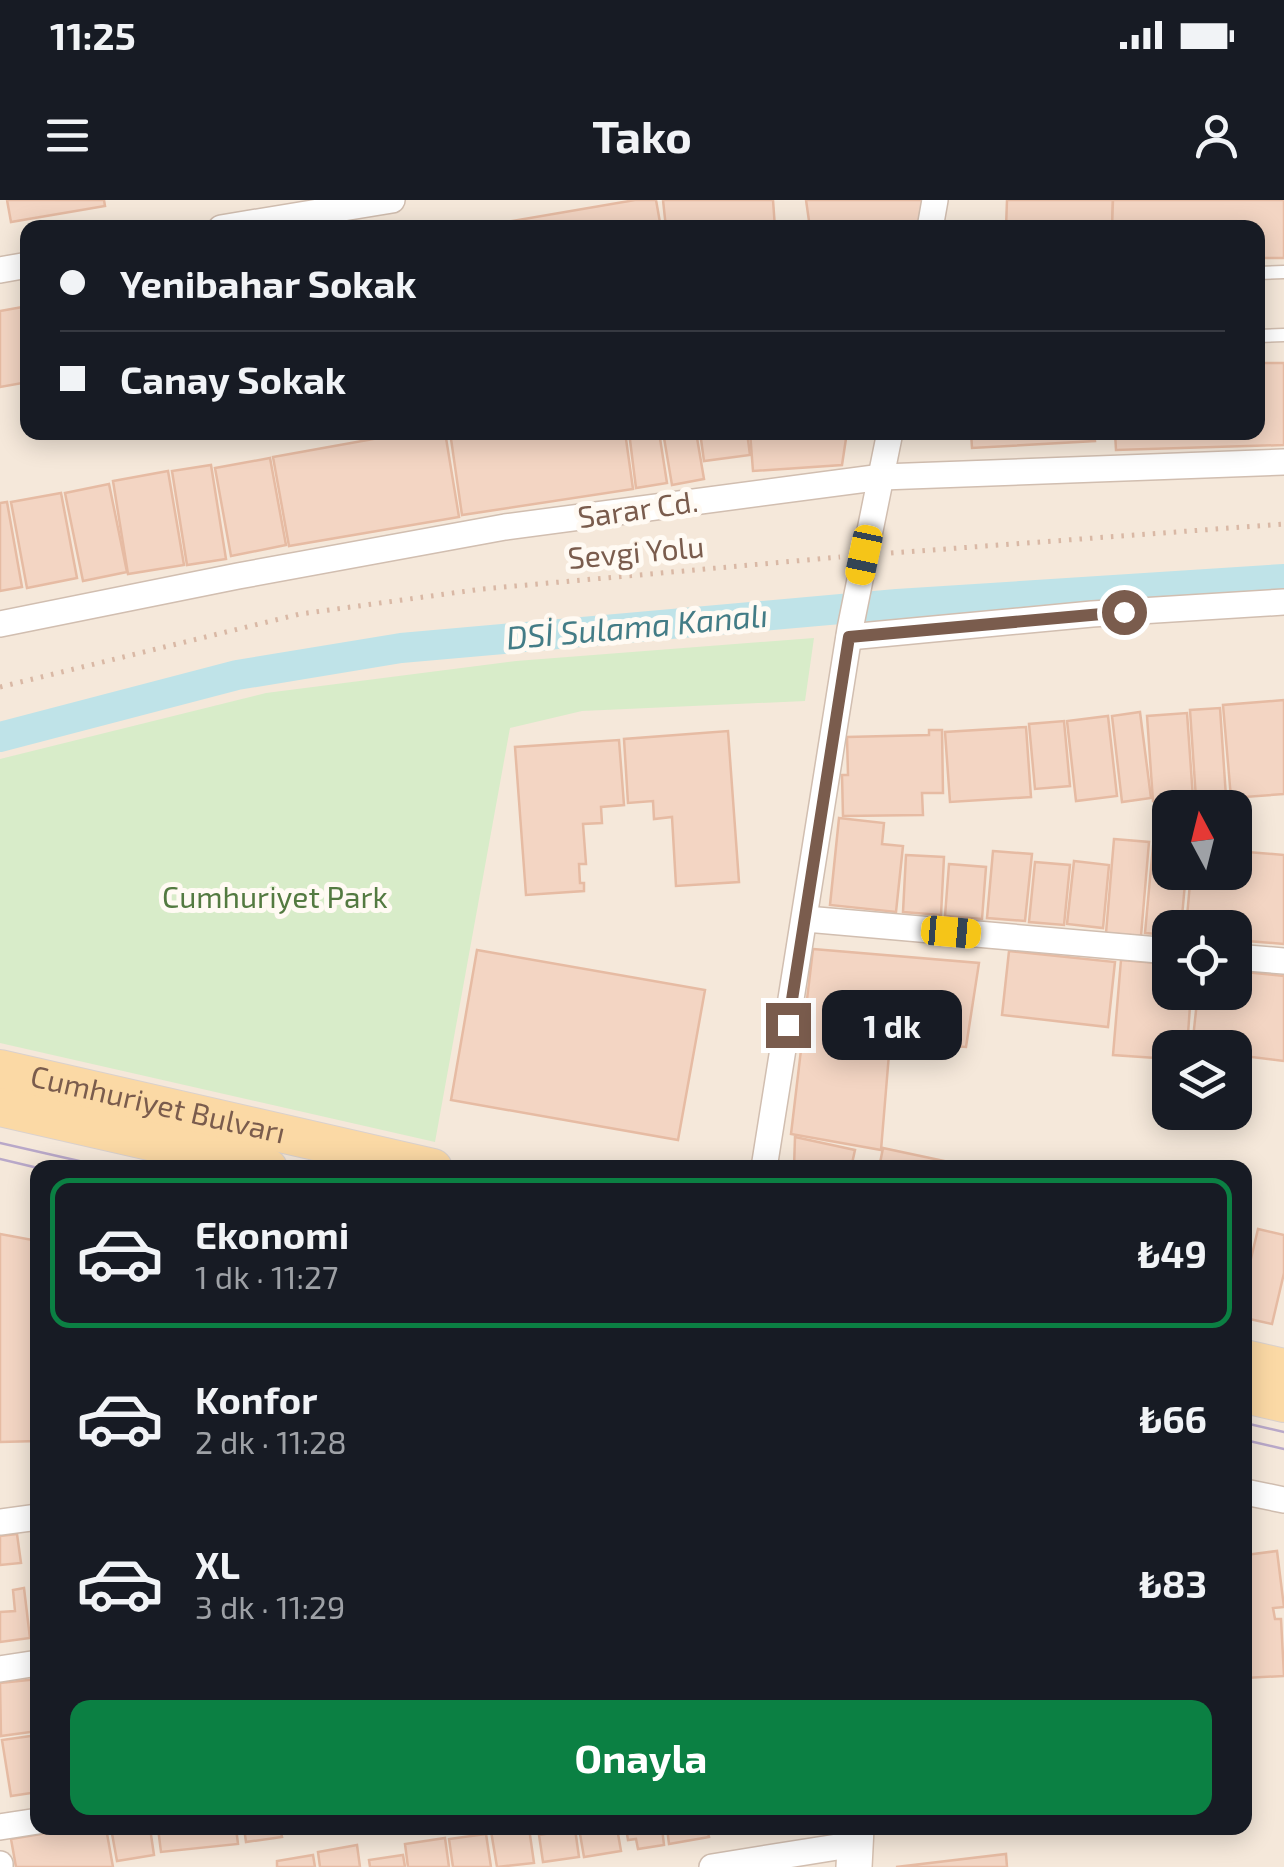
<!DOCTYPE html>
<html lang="tr">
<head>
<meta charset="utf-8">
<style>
  body { margin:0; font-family:"Exo 2",sans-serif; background:#20242c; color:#f1f3f6; height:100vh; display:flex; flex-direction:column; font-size:38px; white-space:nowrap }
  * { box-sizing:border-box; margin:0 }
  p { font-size:32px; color:#9ea1a6 }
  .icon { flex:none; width:55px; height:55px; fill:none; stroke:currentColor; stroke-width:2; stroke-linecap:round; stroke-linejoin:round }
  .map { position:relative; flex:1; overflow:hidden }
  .drawer { position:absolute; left:30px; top:960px; width:1222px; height:675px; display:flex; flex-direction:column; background:#171b24; border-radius:20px; box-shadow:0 5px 25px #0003 }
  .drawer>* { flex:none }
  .hud { position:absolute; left:20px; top:20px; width:1245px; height:220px; border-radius:20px; box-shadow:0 5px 25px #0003; display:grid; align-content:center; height:220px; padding:0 40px; background:#171b24 }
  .needle { width:65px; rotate:353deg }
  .buttons { position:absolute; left:1152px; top:590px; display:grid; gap:20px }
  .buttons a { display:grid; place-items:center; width:100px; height:100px; border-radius:20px; background:#171b24; box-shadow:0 5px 25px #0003; font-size:50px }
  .end { position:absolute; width:45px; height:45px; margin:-22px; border:12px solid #7a5c4d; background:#fff; box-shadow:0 0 0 5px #fff }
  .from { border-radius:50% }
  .bubble { position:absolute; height:70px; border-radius:20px; background:#171b24; box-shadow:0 5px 25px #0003; font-size:32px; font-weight:700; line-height:70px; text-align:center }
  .car { position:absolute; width:30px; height:60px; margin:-30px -15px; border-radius:12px; box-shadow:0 0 8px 2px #0007; background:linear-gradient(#f5c518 24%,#345 0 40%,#f5c518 0 76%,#345 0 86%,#f5c518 0) }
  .hud b { display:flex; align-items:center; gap:35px; height:95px; font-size:38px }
  .hud b+b { border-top:2px solid #363941 }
  .hud i { width:25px; height:25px; background:#f1f3f6 }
  ul { padding:18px 0 0; list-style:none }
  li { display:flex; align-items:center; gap:30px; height:150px; margin:0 20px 15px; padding:0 20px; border:5px solid transparent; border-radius:20px }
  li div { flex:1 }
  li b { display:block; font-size:38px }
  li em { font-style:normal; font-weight:700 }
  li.selected { border-color:#0b8043 }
  li>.icon { width:90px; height:90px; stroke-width:1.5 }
  .action { display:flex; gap:20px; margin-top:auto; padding:20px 40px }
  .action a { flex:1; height:115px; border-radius:20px; background:#0b8043; color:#fff; font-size:40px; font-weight:700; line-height:115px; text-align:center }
  .status { display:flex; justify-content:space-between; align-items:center; height:70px; padding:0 50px; background:#171b24; direction:ltr }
  .status svg { height:28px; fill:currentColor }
  header { display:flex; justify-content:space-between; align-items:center; height:130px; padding:0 40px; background:#171b24; font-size:45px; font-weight:700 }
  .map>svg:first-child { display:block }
</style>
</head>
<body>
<div class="status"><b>11:25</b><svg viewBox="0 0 49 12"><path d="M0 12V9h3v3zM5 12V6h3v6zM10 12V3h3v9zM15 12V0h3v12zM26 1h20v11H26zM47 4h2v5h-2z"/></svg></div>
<header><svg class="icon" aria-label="menu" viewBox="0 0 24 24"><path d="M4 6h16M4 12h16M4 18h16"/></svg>Tako<svg class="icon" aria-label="person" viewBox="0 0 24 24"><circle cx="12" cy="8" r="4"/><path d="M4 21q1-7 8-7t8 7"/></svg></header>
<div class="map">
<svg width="1284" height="1667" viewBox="0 0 1284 1667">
  <rect width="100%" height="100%" fill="#fdf6ec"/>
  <path fill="#f5e8da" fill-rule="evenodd" d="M0 0H1284V1667H0ZM28 28H1258V232H28ZM1170 608H1235V672H1170ZM1170 728H1235V792H1170ZM1170 848H1235V912H1170ZM38 968H1245V1628H38Z"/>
  <polygon fill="#d8ecc9" points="814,438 805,501 582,511 510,528 435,942 0,843 0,559 266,493 516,461"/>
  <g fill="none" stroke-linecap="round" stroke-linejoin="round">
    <polyline stroke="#bfe3e8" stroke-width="30" points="0,537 237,475 401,448 897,404 1284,379"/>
  </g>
  <g fill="#f3d5c3" stroke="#e6bba3" stroke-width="2.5">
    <polygon points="7,0 104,0 105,6 11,22"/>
    <polygon points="635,0 656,0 661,28 471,28"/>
    <polygon points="663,0 773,0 775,28 666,28"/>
    <polygon points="806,0 923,0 919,28 810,28"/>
    <polygon points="1007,0 1113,0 1112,28 1006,28"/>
    <polygon points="1113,0 1284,0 1284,58 1258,58 1258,28 1112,28"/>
    <polygon points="28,106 28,182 0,187 0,111"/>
    <polygon points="1258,163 1284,163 1284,245 1116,250 1115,232 1258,232"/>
    <polygon points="412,232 445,232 459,317 289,346 273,257"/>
    <polygon points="450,232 625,232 633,289 462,315"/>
    <polygon points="629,232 659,232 667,283 636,288"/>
    <polygon points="663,232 696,232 704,279 672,285"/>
    <polygon points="700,232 747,232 750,255 704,261"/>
    <polygon points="750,232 847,232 842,265 753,271"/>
    <polygon points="971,232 1094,232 1095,241 972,248"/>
    <polygon points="270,258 286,345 231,356 215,268"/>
    <polygon points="211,265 226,359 187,365 172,271"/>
    <polygon points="168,271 184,365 128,374 113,281"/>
    <polygon points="109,284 127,372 83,381 65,293"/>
    <polygon points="61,293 77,378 27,388 11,302"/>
    <polygon points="7,302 22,387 0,391 0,303"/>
    <polygon points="1284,500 1284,594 1231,598 1223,505"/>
    <polygon points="1220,508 1226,597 1196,599 1190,510"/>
    <polygon points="1140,512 1151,598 1122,602 1112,516"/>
    <polygon points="1187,513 1193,598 1153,601 1147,516"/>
    <polygon points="1108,516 1117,596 1076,601 1067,521"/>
    <polygon points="1064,521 1070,586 1035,589 1029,524"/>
    <polygon points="1026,527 1031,597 950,602 945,532"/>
    <polygon points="929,530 942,530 943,593 922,593 923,615 843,616 842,575 848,575 847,537 929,535"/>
    <polygon points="728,531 739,682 676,686 672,617 654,619 653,601 628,603 624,539"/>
    <polygon points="619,540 624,605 601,607 602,623 583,624 586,664 579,664 580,683 584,683 584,691 526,695 515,547"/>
    <polygon points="839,618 884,623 882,644 903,646 896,712 830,705"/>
    <polygon points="1114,639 1149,642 1141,736 1106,733"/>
    <polygon points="1153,646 1170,647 1170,672 1186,672 1181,728 1170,728 1170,735 1145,733"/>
    <polygon points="993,651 1032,654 1025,721 987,718"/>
    <polygon points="1235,651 1284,655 1284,744 1235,740 1235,728 1186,728 1191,672 1235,672"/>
    <polygon points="906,655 944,657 941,715 903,712"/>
    <polygon points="1074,661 1109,665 1103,728 1067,724"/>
    <polygon points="1035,662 1070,665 1064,725 1029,722"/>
    <polygon points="949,664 986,667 982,719 945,716"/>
    <polygon points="813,749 979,763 966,847 890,842 881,950 791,934"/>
    <polygon points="477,750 705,790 678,940 451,900"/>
    <polygon points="1009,751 1115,762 1108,827 1002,815"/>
    <polygon points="1121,760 1170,764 1170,792 1191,792 1187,848 1170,848 1170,859 1113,855"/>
    <polygon points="1235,771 1284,776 1284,861 1235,855 1235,848 1192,848 1198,792 1235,792"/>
    <polygon points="795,937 855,950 851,968 794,968"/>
    <polygon points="883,948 977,968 879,968"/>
    <polygon points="1258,1029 1284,1035 1284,1073 1272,1124 1245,1118 1245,1084"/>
    <polygon points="0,1034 38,1041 38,1241 0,1242"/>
    <polygon points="17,1334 21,1363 0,1365 0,1336"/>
    <polygon points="1277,1351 1284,1407 1273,1408 1275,1419 1281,1419 1284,1476 1245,1478 1245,1355"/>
    <polygon points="24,1388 30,1438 0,1442 0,1412 15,1411 13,1390"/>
    <polygon points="38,1479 38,1531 1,1536 0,1483"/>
    <polygon points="38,1535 38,1592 11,1596 2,1540"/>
    <polygon points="76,1628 106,1628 113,1667 16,1667 11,1639"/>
    <polygon points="111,1628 150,1628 154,1655 117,1661"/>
    <polygon points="158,1628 236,1628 238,1644 161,1652"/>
    <polygon points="244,1628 280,1628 282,1637 246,1642"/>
    <polygon points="511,1628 529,1628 534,1663 497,1667 491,1631"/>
    <polygon points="579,1628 617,1628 621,1651 584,1657"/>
    <polygon points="626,1628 662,1628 664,1645 638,1649 636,1639 628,1640"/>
    <polygon points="667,1628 707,1628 709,1637 669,1644"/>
    <polygon points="575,1629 579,1657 543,1662 539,1635"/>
    <polygon points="486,1634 491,1667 453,1667 449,1639"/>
    <polygon points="445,1638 449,1667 408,1667 405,1644"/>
    <polygon points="357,1645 360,1667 320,1667 318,1652"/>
    <polygon points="1006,1654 1007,1667 896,1667"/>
    <polygon points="313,1655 315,1667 277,1667 277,1661"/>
    <polygon points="403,1655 405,1667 370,1667 369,1660"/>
  </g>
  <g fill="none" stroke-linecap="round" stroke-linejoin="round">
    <g stroke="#d1beb0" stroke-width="15">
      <g id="service">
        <polyline points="1258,73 1284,72"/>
        <polyline points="1258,136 1284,135"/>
      </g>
    </g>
    <g stroke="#d1beb0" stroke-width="28">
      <g id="minor">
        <polyline points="221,28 392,0"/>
        <polyline points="930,28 935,0"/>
        <polyline points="0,70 28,65"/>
        <polyline points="0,424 238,376 505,327 882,277 1284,262"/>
        <polyline points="849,437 1092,414 1284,402"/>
        <polyline points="806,719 1170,751"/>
        <polyline points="1235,757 1284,761"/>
        <polyline points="764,968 850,429 890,232"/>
        <polyline points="1245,1292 1284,1300"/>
        <polyline points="0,1322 38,1317"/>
        <polyline points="0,1469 38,1463"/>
        <polyline points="0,1627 38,1621"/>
        <polyline points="0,1664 0,1667"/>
        <polyline points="712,1667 856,1644"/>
      </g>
    </g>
    <g stroke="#d6c0b0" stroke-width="38">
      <polyline id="secondary" points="854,1667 856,1628"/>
    </g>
    <g stroke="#dad1cd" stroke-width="40">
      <g id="primary">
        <path id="s1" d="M0 869 433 968"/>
        <polyline points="0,907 268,968"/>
        <polyline points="1245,1159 1284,1168"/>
        <polyline points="1245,1194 1284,1203"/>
      </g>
    </g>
    <g stroke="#d9b8a5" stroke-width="5" stroke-dasharray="2.5 8" stroke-linecap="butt">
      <polyline points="891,353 1284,324"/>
      <polyline points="0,487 300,414 482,389 840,357"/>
    </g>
    <use href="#service" stroke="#fff" stroke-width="12"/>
    <use href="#minor" stroke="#fff" stroke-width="25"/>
    <use href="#secondary" stroke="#fff" stroke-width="35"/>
    <use href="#primary" stroke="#fbd9a5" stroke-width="38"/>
    <g stroke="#b9a8c9" stroke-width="2.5">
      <polyline points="0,943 110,968"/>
      <polyline points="0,959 38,968"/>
      <polyline points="1245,1223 1284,1232"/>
      <polyline points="1245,1240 1284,1249"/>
    </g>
  </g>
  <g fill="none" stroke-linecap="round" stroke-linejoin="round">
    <polyline stroke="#7a5c4d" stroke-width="12" points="788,825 849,437 1124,412"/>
  </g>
  <g text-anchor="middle" stroke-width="10" stroke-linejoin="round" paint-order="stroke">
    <g font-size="30" fill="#7a5c4d" stroke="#fffaf3">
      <text transform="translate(638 310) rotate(-8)" y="10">Sarar Cd.</text>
      <text transform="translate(636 353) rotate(-5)" y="10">Sevgi Yolu</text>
      <text dy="10" stroke="none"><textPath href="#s1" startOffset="162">Cumhuriyet Bulvarı</textPath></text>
    </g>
    <g font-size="30" fill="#537a41" stroke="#fffaf3">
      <text x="275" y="708">Cumhuriyet Park</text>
    </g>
    <g font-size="32" font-style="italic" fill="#437c86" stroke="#fffaf3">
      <text transform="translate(637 427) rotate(-5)" y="11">DSİ Sulama Kanalı</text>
    </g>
  </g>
</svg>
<div class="buttons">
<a><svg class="needle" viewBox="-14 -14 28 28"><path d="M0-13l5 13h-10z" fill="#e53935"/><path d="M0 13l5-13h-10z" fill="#9ea1a6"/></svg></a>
<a><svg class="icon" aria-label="locate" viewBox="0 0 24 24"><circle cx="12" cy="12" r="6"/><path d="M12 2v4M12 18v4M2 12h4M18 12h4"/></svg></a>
<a><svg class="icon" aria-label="layers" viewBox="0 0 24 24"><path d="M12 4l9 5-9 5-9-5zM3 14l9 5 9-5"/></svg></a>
</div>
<i class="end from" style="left:1124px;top:412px"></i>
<i class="end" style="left:788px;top:825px"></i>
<div class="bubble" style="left:822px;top:790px;width:140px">1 dk</div>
<i class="car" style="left:864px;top:355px;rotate:192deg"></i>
<i class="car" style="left:951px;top:732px;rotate:95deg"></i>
<div class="hud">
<b><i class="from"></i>Yenibahar Sokak</b>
<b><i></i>Canay Sokak</b>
</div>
<section class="drawer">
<ul>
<li class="selected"><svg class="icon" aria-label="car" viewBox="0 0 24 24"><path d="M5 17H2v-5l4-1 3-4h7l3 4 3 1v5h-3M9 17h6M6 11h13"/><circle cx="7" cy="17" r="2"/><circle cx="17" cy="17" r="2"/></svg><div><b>Ekonomi</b><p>1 dk · 11:27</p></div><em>₺49</em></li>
<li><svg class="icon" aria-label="car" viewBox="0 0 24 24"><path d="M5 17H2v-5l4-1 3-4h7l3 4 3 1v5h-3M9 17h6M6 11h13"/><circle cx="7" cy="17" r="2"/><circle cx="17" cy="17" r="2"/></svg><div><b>Konfor</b><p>2 dk · 11:28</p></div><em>₺66</em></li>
<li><svg class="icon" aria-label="car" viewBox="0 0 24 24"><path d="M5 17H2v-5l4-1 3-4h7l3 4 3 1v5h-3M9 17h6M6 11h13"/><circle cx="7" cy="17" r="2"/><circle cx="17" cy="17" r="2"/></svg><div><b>XL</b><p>3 dk · 11:29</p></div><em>₺83</em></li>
</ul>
<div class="action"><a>Onayla</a></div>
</section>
</div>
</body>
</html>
